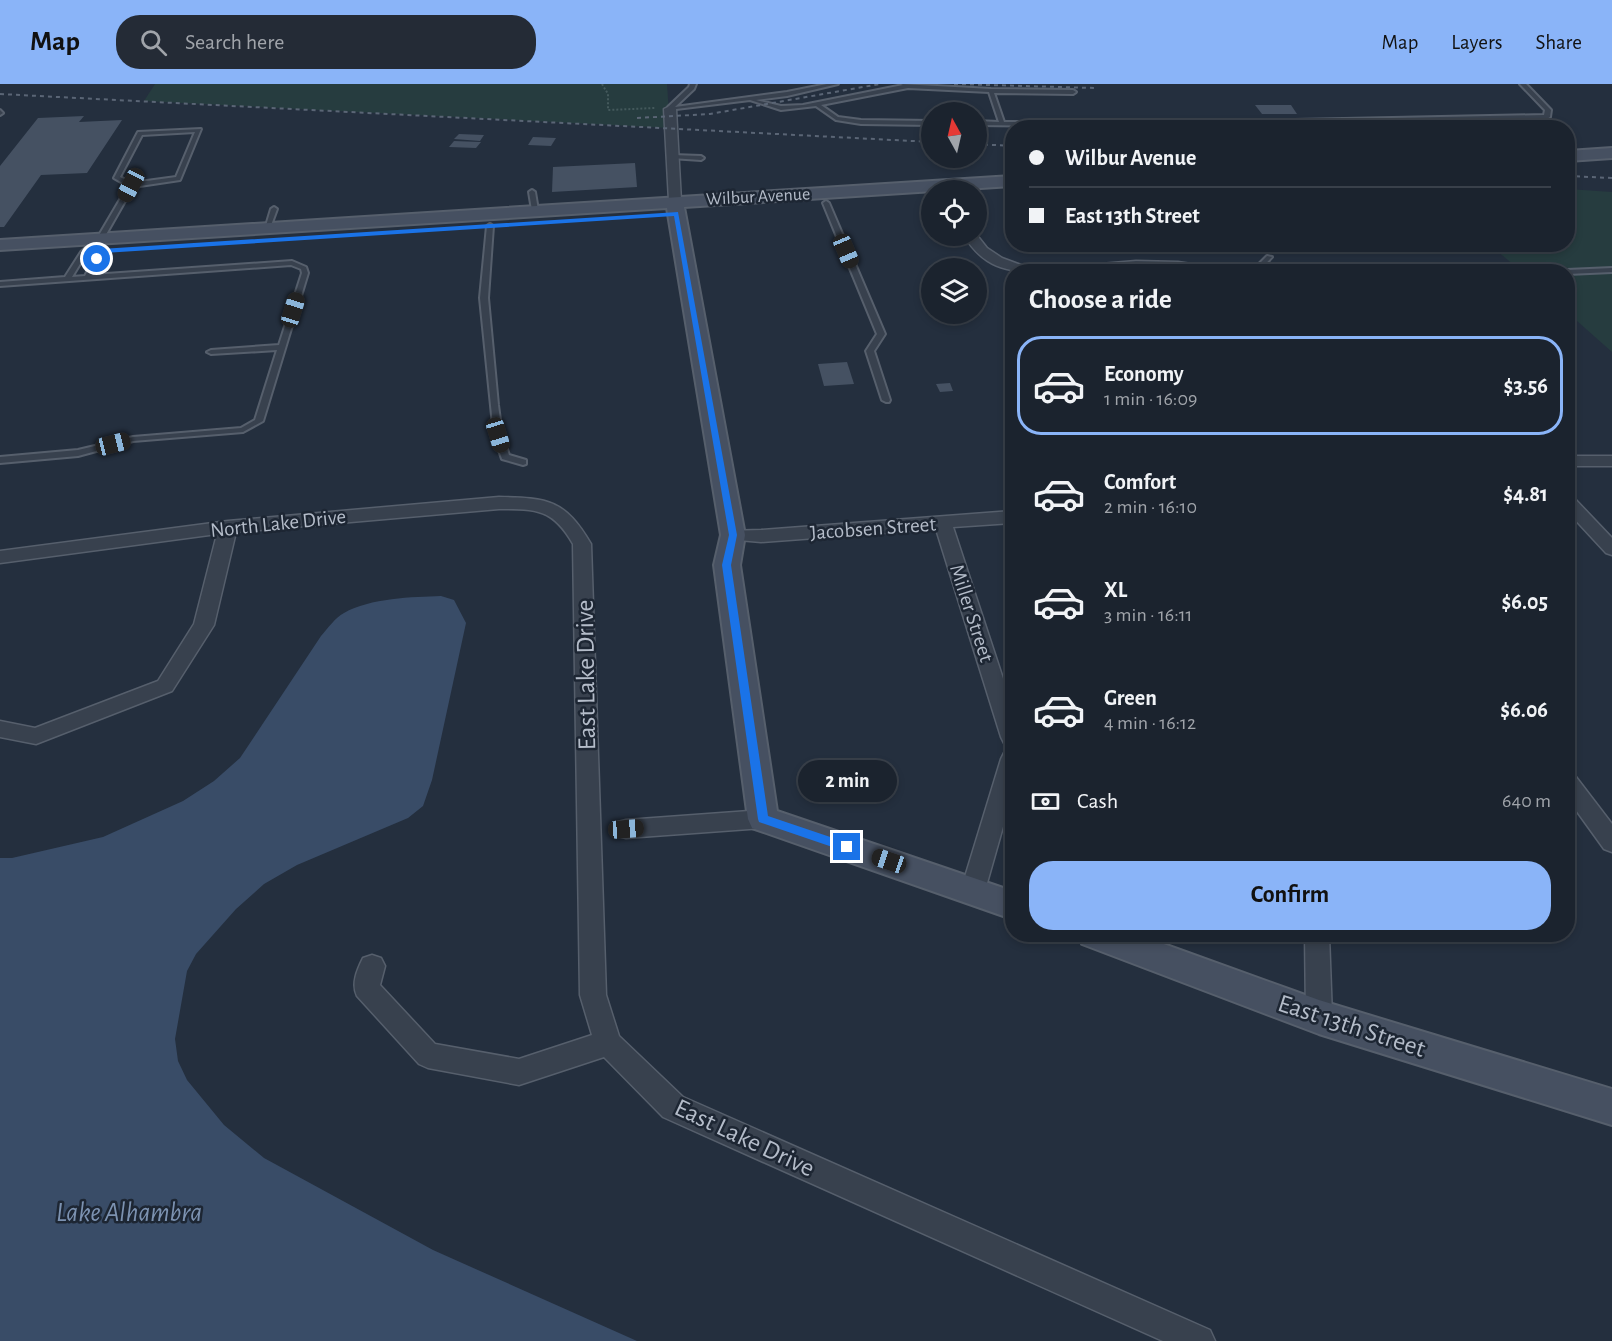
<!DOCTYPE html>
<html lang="en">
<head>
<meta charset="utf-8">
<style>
  body { margin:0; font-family:"Alegreya Sans",sans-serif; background:#242b36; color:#f1f3f6; height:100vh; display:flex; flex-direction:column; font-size:22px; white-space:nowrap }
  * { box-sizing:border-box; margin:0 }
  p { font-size:20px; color:#a0a4aa }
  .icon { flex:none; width:33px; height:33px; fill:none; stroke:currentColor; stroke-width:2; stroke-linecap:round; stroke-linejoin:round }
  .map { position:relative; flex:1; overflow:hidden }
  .drawer { position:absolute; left:1005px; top:180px; width:570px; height:678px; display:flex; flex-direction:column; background:#1b232e; border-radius:24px; box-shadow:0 3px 9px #0003,0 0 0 2px #39404a }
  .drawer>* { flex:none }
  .banner { position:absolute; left:1005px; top:36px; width:570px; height:132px; border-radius:24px; box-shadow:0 3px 9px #0003,0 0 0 2px #39404a; display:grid; align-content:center; height:132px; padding:0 24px; background:#1b232e }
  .needle { width:39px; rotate:352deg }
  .controls { position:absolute; left:921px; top:18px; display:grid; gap:12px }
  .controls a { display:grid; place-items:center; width:66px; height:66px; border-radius:50%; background:#1b232e; box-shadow:0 3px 9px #0003,0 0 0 2px #39404a; font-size:30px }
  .end { position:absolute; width:27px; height:27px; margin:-14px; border:8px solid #1a73e8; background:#fff; box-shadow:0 0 0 3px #fff }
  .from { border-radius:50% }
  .bubble { position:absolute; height:42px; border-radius:21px; background:#1b232e; box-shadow:0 3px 9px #0003,0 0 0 2px #39404a; font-size:20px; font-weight:600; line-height:42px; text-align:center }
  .car { position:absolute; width:18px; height:36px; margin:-18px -9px; border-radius:8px; box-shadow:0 0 4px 2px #0007; background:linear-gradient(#222 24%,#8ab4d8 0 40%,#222 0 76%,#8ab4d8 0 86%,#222 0) }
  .banner b { display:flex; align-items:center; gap:21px; height:57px; font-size:22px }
  .banner b+b { border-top:2px solid #39404a }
  .banner i { width:15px; height:15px; background:#f1f3f6 }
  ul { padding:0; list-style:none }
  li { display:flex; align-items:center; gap:18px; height:99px; margin:0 12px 9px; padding:0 12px; border:3px solid transparent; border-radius:24px }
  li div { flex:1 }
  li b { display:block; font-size:22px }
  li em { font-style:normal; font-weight:600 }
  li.active { border-color:#8ab4f8 }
  li>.icon { width:54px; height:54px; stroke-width:1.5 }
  h2 { padding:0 24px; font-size:27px; line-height:72px }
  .pay { display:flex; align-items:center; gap:15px; height:66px; padding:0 24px; font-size:22px }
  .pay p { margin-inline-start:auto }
  .cta { display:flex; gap:12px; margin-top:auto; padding:12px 24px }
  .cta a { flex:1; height:69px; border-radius:24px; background:#8ab4f8; color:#111; font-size:24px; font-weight:600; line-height:69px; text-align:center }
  header { display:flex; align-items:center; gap:36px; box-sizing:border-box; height:84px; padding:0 30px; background:#8ab4f8; color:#111 }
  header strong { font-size:28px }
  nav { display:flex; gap:33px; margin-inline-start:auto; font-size:21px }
  .search { width:420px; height:54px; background:#242b36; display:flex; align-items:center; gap:15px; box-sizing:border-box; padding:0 21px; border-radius:24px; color:#a0a4aa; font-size:22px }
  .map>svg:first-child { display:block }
</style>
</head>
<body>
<header>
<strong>Map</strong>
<div class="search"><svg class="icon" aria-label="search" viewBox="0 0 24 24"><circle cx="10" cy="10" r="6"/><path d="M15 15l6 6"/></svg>Search here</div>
<nav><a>Map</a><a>Layers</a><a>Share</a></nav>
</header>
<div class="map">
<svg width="1612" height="1257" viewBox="0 0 1612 1257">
  <rect width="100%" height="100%" fill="#242f3e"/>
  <g fill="#263c3f">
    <polygon points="155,0 667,0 670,44 144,17"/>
    <polygon points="1568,105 1612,108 1612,268 1568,229 1568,188 1521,187 1490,161 1568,160"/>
  </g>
  <path fill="#394c67" d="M441 512 454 516 466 539 432 696 423 722 408 734 297 781 264 800 236 825 196 870 187 887 175 955 178 977 187 996 224 1041 264 1074 433 1166 637 1257H0V774H12L103 753 183 717 214 697 240 674 321 552C328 544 335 534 344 529 370 514 413 513 441 512Z"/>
  <g fill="#455162">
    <polygon points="1255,21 1291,21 1297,30 1262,30"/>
    <polygon points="84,32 79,38 122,36 87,89 41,91 4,143 0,143 0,82 38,34"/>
    <polygon points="459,50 484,51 480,57 454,55"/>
    <polygon points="533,53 556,54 551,62 528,61"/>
    <polygon points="454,57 481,58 476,64 449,63"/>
    <polygon points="635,79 637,103 552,108 553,83"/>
    <polygon points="847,278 854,300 824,302 818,280"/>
    <polygon points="950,299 953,307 940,308 936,300"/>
  </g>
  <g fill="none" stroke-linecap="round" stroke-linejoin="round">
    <g stroke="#565f6c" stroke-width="4">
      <g id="lane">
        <polygon points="690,0 696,0 694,5 675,23 787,8 827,0 838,0 787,12 756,16 781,22 803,21 903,1 901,0 991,5 1073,6 1076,8 1073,10 994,9 1004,38 1153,39 1544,31 1545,26 1520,0 1526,0 1551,26 1550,33 1547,35 1153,43 976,41 976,37 999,38 989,8 908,4 821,21 838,33 861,36 932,37 932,41 861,40 836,36 816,22 781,26 750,16 668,26 668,23 689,3"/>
        <polygon points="0,26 3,29 0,31"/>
        <path d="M201 45 180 96 133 103 104 154V167L92 191 292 177 306 183 308 189 263 337 243 348 133 357 78 372 0 379V373L78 366 133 353 241 344 255 336 277 266 211 270 207 268 211 266 279 261 302 189 301 185 291 181 0 202V198L65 193 81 168 98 153 128 102 114 94 138 48ZM195 48 176 93 132 99 120 93 142 51ZM98 160V167L85 192 72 193 86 170Z"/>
        <polygon points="673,71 701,72 704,74 701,76 671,74 671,72"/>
        <polygon points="532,106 535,108 538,126 535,128 532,126 529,108"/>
        <polygon points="826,117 829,119 885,250 874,267 890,316 889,318 886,318 882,316 866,267 877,250 823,119"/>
        <polygon points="274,123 277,125 270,144 265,145 271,125"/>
        <polygon points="490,140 493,142 488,214 498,321 502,351 509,371 526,376 526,380 523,381 502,375 494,351 480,214 487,142"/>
        <polygon points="1267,172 1272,173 1258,188 1251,188"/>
        <polygon points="1612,184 1612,188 1568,190 1568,188 1564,188 1567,186"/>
      </g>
    </g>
    <g stroke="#565f6c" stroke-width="3">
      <g id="street">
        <polygon points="670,22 676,25 681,117 675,121 669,117 664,25"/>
        <path d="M976 150 987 164 1002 174 1040 188C1005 188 984 183 964 152Z"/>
        <polygon points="1136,177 1178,178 1224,185 1226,188 1157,185 1047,188 1054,184"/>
        <rect x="1568" y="372" width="44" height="10"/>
        <polygon points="1568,412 1574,414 1612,454 1612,471 1606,469 1568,428"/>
        <path d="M499 413C549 414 565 416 591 460L606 911 619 952 683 1013 1210 1246 1215 1257H1163L663 1033 604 973 519 1001 428 984 419 980 357 912C351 900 357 886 363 874L372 871 381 874 385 882 380 901 435 960 519 975 592 951 580 911 573 460C553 425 537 425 499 425L236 448 214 541 172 607 36 660 0 653V637L35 644 158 597 194 540 217 450 0 479V467L228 437Z"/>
        <polygon points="1012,427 1012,439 953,443 1012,622 1012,661 1004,659 1001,653 936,445 761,458 727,455 724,451 727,447 761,446"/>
        <polygon points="1012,666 1012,711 985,806 981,813 973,816 965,813 961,806 1001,675 1004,669"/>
        <polygon points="1568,690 1576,693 1612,740 1612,768 1604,765 1568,715"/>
        <polygon points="763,726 771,728 774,735 771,742 763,744 626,754 618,752 615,745 618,738 626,736"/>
        <polygon points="1305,850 1329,850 1332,933 1328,942 1319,945 1310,942 1306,933"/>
      </g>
    </g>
    <g stroke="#565f6c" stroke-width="4">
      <g id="secondary">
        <polygon points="1612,64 1612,74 1568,77 1568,67"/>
        <polygon points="1012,92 1012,102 684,123 745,451 740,481 777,727 1012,807 1012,835 752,744 748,735 714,481 721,451 667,124 0,166 0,156"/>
        <polygon points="1078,850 1136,850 1319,916 1612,1005 1612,1041 1319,950 1082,860"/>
      </g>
    </g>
    <polyline stroke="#44595c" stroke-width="2" stroke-dasharray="2 2" stroke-linecap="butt" points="602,0 608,10 608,26 655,24"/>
    <use href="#lane" fill="#38414e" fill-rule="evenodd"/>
    <use href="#street" fill="#38414e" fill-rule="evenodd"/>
    <use href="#secondary" fill="#465061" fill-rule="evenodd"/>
    <g stroke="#5a6575" stroke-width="2" stroke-dasharray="4 4" stroke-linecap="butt">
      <polyline points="954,0 1095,4"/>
      <polyline points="0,10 932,58"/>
      <polyline points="637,34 710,30 880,0"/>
      <polyline points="976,60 1012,62"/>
      <polyline points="1568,92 1612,94"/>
    </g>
  </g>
  <polygon fill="#1a73e8" points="678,128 737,451 731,481 768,732 851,760 852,763 847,768 759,738 758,735 722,481 729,451 674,132 104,169 99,177 94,175 101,165"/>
  <g text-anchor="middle" stroke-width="5" stroke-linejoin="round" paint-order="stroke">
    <g font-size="18" fill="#b4bcc9" stroke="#1d2633">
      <text transform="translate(758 112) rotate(-3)" y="6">Wilbur Avenue</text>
    </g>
    <g font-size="21" fill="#b4bcc9" stroke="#1d2633">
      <text transform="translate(278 439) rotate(-6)" y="7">North Lake Drive</text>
      <text transform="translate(873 444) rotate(-4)" y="7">Jacobsen Street</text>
      <text transform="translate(972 529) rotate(72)" y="7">Miller Street</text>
    </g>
    <g font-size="26" fill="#b4bcc9" stroke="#1d2633">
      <text transform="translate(585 591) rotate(-91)" y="9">East Lake Drive</text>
      <text transform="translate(1352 941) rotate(18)" y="9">East 13th Street</text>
      <text transform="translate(745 1053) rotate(25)" y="9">East Lake Drive</text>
    </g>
    <g font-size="27" font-style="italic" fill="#7c92b1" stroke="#1d2633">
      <text x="129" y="1137">Lake Alhambra</text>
    </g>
  </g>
</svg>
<div class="controls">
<a><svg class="needle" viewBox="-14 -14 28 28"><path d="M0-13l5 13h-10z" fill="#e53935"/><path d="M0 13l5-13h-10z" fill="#a0a4aa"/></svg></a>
<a><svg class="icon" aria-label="locate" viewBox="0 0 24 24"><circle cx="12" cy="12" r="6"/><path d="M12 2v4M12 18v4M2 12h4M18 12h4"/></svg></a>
<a><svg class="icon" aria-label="layers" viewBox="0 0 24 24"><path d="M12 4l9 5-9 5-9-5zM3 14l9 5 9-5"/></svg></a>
</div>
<i class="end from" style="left:97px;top:175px"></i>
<i class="end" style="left:847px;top:763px"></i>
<div class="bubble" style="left:798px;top:676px;width:99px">2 min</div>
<i class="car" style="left:131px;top:101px;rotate:208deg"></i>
<i class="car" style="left:846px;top:167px;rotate:157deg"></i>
<i class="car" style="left:293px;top:226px;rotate:17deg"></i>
<i class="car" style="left:498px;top:351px;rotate:163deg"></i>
<i class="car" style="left:113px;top:360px;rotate:76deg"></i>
<i class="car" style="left:626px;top:745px;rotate:86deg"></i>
<i class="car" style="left:889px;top:777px;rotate:289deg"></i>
<div class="banner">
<b><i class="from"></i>Wilbur Avenue</b>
<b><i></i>East 13th Street</b>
</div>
<section class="drawer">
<h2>Choose a ride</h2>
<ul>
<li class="active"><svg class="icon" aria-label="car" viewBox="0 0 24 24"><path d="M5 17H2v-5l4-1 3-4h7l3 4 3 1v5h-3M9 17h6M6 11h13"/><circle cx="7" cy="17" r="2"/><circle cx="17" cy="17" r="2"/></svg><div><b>Economy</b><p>1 min · 16:09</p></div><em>$3.56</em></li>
<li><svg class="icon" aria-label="car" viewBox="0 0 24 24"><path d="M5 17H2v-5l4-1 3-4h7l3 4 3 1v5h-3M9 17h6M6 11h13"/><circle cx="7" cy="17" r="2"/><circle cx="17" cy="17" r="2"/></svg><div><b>Comfort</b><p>2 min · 16:10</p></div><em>$4.81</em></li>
<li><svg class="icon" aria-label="car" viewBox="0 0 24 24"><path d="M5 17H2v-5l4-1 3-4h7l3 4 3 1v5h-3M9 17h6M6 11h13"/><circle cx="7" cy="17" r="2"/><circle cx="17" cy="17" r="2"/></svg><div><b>XL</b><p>3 min · 16:11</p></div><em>$6.05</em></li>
<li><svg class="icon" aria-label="car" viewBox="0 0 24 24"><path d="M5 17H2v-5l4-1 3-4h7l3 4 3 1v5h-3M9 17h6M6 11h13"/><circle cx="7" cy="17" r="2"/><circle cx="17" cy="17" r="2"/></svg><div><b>Green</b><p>4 min · 16:12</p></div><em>$6.06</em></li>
</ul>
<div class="pay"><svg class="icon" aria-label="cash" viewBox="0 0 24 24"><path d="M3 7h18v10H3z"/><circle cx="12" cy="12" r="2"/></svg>Cash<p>640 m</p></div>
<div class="cta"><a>Confirm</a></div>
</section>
</div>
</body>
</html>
